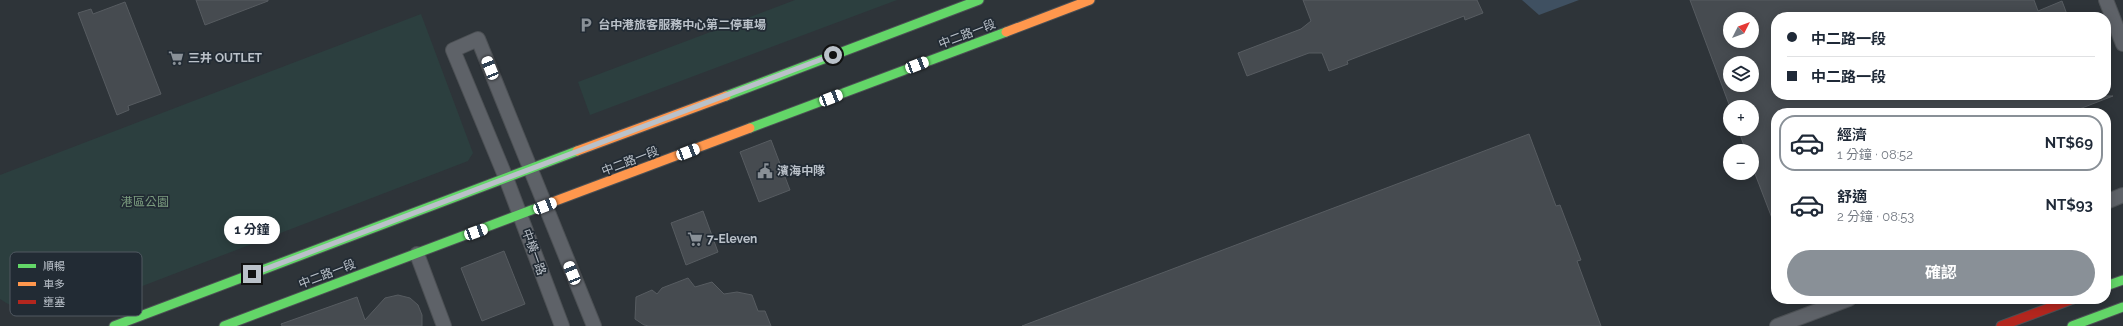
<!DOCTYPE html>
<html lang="zh-TW">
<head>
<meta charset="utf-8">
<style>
  body { margin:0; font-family:Raleway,"Noto Sans TC",sans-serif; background:#f6f6f7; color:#1f2937; height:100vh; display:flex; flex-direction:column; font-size:15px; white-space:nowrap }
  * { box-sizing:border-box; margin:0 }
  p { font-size:13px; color:#747a83 }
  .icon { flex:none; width:22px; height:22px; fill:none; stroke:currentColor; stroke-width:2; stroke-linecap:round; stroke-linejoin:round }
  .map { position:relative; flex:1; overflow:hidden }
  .details { position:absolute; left:1771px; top:108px; width:340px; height:196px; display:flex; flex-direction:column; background:#fff; border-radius:16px; box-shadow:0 2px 10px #0003 }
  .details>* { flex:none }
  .banner { position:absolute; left:1771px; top:12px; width:340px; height:88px; border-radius:16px; box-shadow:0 2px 10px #0003; display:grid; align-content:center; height:88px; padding:0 16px; background:#fff }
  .needle { width:26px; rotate:48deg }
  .buttons { position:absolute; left:1723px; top:12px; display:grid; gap:8px }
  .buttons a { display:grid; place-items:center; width:36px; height:36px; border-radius:50%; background:#fff; box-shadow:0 2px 10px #0003; font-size:20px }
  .end { position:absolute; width:18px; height:18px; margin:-9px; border:5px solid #bac1c9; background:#111; box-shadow:0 0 0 2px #111 }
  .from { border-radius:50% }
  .bubble { position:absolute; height:28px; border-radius:14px; background:#fff; box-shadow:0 2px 10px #0003; font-size:13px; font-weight:700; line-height:28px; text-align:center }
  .car { position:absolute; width:12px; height:24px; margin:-12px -6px; border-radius:5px; box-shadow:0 0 3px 1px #0007; background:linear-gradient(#fff 24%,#345 0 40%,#fff 0 76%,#345 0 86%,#fff 0) }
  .banner b { display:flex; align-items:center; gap:14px; height:38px; font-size:15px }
  .banner b+b { border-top:1px solid #e0e1e3 }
  .banner i { width:10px; height:10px; background:#1f2937 }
  ul { padding:7px 0 0; list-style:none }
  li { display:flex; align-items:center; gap:12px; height:56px; margin:0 8px 6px; padding:0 8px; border:2px solid transparent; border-radius:16px }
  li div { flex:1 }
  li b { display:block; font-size:15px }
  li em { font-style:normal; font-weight:700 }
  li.active { border-color:#899097 }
  li>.icon { width:36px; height:36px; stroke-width:1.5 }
  .action { display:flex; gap:8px; margin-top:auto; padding:8px 16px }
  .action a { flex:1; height:46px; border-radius:24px; background:#899097; color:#fff; font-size:16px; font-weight:700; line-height:46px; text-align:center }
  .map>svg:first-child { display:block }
</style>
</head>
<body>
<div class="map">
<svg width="2123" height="326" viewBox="0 0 2123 326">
  <rect width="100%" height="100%" fill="#2e3439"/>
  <g fill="#2c3f3f">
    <polygon points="795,0 897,0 590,115 578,82"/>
    <path d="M421 14 473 153 468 161 80 310C51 316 25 316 0 299V175Z"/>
  </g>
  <polygon fill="#3f5061" points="1522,0 1579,0 1539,15"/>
  <g fill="#464b50" stroke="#575c61" fill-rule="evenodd">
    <polygon points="196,0 268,0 268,1 205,25"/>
    <polygon points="1303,0 1477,0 1483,13 1465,20 1464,16 1347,61 1348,64 1329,71 1322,53 1309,53 1247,76 1238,53 1301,29 1311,21"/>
    <path d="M1690 0H2034L2038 11 2062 1 2068 17H1776V95L2113 96 2069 113H1776L1775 226 1752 166V151H1746L1738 129H1752V107H1730ZM1730 19H1752V41H1730ZM1730 63H1752V85H1730Z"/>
    <polygon points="125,2 161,94 128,106 129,110 117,115 78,13 91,9 93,14"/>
    <polygon points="1529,134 1556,206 1560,205 1581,260 1577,261 1601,326 1022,326"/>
    <polygon points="771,140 790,190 759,202 740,152"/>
    <polygon points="703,211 718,252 686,265 671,223"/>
    <polygon points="504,251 525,304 482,321 461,268"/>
    <polygon points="688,278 695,287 712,282 724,294 737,292 752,295 758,311 765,311 771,326 649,326 644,325 635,319 636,297 652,290 657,294 662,288"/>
    <polygon points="398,295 410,298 418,305 422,315 422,326 282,326 281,324 357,297 365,320 385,298"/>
  </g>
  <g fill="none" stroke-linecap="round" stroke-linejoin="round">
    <g stroke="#4c5054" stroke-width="16">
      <g id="street">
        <polyline points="2106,0 2123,44"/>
        <polyline points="2106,202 2123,195"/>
        <polyline points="417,254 444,326"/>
        <polyline points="562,326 506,178 453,50 478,39 594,326"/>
        <polyline points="1777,326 1849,299"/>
      </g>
    </g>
    <g stroke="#4c5054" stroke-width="11">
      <g id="fast">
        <polyline points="726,96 979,0"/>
        <polyline points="750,128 1006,32"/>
        <polyline points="2106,286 2123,280"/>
        <polyline points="114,326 577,151"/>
        <polyline points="224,326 542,206"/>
        <polyline points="2072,326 2123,307"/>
      </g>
    </g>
    <g stroke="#4c5054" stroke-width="11">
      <g id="slow">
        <polyline points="1006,32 1090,0"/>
        <polyline points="577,151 726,96"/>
        <polyline points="542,206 750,128"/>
      </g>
    </g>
    <g stroke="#4c5054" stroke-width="11">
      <polyline id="jam" points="2001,326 2073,299"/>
    </g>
    <use href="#street" stroke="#5e6268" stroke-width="14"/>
    <use href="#fast" stroke="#63d668" stroke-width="9"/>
    <use href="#slow" stroke="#ff974d" stroke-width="9"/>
    <use href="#jam" stroke="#b3261e" stroke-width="9"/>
  </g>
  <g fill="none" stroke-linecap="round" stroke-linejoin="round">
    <polyline stroke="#bac1c9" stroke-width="5" points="252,274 833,55"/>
  </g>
  <defs>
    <g id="parking-bare" transform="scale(1.2)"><path d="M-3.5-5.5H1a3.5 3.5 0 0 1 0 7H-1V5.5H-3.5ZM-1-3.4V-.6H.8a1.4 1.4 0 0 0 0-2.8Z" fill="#899097" stroke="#222b34" stroke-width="2.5" paint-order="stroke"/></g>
    <g id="supermarket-bare" transform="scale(1.2)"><path d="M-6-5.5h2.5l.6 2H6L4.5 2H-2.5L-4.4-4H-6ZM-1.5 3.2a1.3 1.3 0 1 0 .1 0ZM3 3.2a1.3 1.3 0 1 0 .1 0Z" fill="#899097" stroke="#222b34" stroke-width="2.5" paint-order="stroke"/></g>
    <g id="civic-bare" transform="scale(1.2)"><path d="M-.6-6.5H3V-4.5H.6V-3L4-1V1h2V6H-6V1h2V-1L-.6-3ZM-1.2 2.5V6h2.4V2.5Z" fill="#899097" stroke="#222b34" stroke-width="2.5" paint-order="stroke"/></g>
  </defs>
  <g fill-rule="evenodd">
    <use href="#parking-bare" x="586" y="25"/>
    <use href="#supermarket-bare" x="176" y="58"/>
    <use href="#civic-bare" x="765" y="171"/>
    <use href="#supermarket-bare" x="695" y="239"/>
  </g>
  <g text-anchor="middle" stroke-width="3.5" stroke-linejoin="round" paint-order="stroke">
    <g font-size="12" font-weight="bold" fill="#bac1c9" stroke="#222b34" text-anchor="start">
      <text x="598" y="29">台中港旅客服務中心第二停車場</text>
      <text x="188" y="62">三井 OUTLET</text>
      <text x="777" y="175">濱海中隊</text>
      <text x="707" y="243">7-Eleven</text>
    </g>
    <g font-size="12" fill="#bac1c9" stroke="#222b34">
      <text transform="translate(967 34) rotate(-21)" y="4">中二路一段</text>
      <text transform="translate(630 161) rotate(-21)" y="4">中二路一段</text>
      <text transform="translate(534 252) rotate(70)" y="4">中橫一路</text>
      <text transform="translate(327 274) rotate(-21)" y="4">中二路一段</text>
    </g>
    <g font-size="12" fill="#7b9c7f" stroke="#222b34">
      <text x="145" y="206">港區公園</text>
    </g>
  </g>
  <rect x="10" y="252" width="132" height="64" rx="6" fill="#222b34" stroke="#505861" stroke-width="1"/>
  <rect x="18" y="264" width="18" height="4" fill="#63d668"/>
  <rect x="18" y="282" width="18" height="4" fill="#ff974d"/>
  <rect x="18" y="300" width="18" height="4" fill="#b3261e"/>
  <g font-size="11" fill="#bac1c9">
    <text x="43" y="270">順暢</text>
    <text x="43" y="288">車多</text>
    <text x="43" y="306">壅塞</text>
  </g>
</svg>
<div class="buttons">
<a><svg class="needle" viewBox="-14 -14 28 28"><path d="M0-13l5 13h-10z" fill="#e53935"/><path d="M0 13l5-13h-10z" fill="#747a83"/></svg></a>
<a><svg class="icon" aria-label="layers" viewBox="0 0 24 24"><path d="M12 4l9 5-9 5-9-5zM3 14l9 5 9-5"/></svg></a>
<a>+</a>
<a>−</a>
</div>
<i class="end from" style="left:833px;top:55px"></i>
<i class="end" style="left:252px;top:274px"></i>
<div class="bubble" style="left:224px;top:216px;width:56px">1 分鐘</div>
<i class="car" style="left:917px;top:65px;rotate:69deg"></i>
<i class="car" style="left:490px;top:68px;rotate:338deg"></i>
<i class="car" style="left:831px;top:98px;rotate:69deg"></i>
<i class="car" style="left:688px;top:152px;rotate:69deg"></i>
<i class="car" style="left:545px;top:206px;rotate:69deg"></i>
<i class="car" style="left:476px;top:232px;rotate:70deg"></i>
<i class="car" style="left:572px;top:273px;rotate:338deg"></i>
<div class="banner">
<b><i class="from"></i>中二路一段</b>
<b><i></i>中二路一段</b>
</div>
<section class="details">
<ul>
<li class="active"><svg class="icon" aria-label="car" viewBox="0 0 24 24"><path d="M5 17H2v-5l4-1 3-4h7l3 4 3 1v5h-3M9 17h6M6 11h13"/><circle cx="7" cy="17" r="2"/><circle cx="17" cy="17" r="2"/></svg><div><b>經濟</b><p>1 分鐘 · 08:52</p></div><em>NT$69</em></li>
<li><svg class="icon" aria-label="car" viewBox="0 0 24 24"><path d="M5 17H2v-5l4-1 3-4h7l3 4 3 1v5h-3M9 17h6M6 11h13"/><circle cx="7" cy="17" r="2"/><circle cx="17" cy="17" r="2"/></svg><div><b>舒適</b><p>2 分鐘 · 08:53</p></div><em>NT$93</em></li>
</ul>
<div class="action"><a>確認</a></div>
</section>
</div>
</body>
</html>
